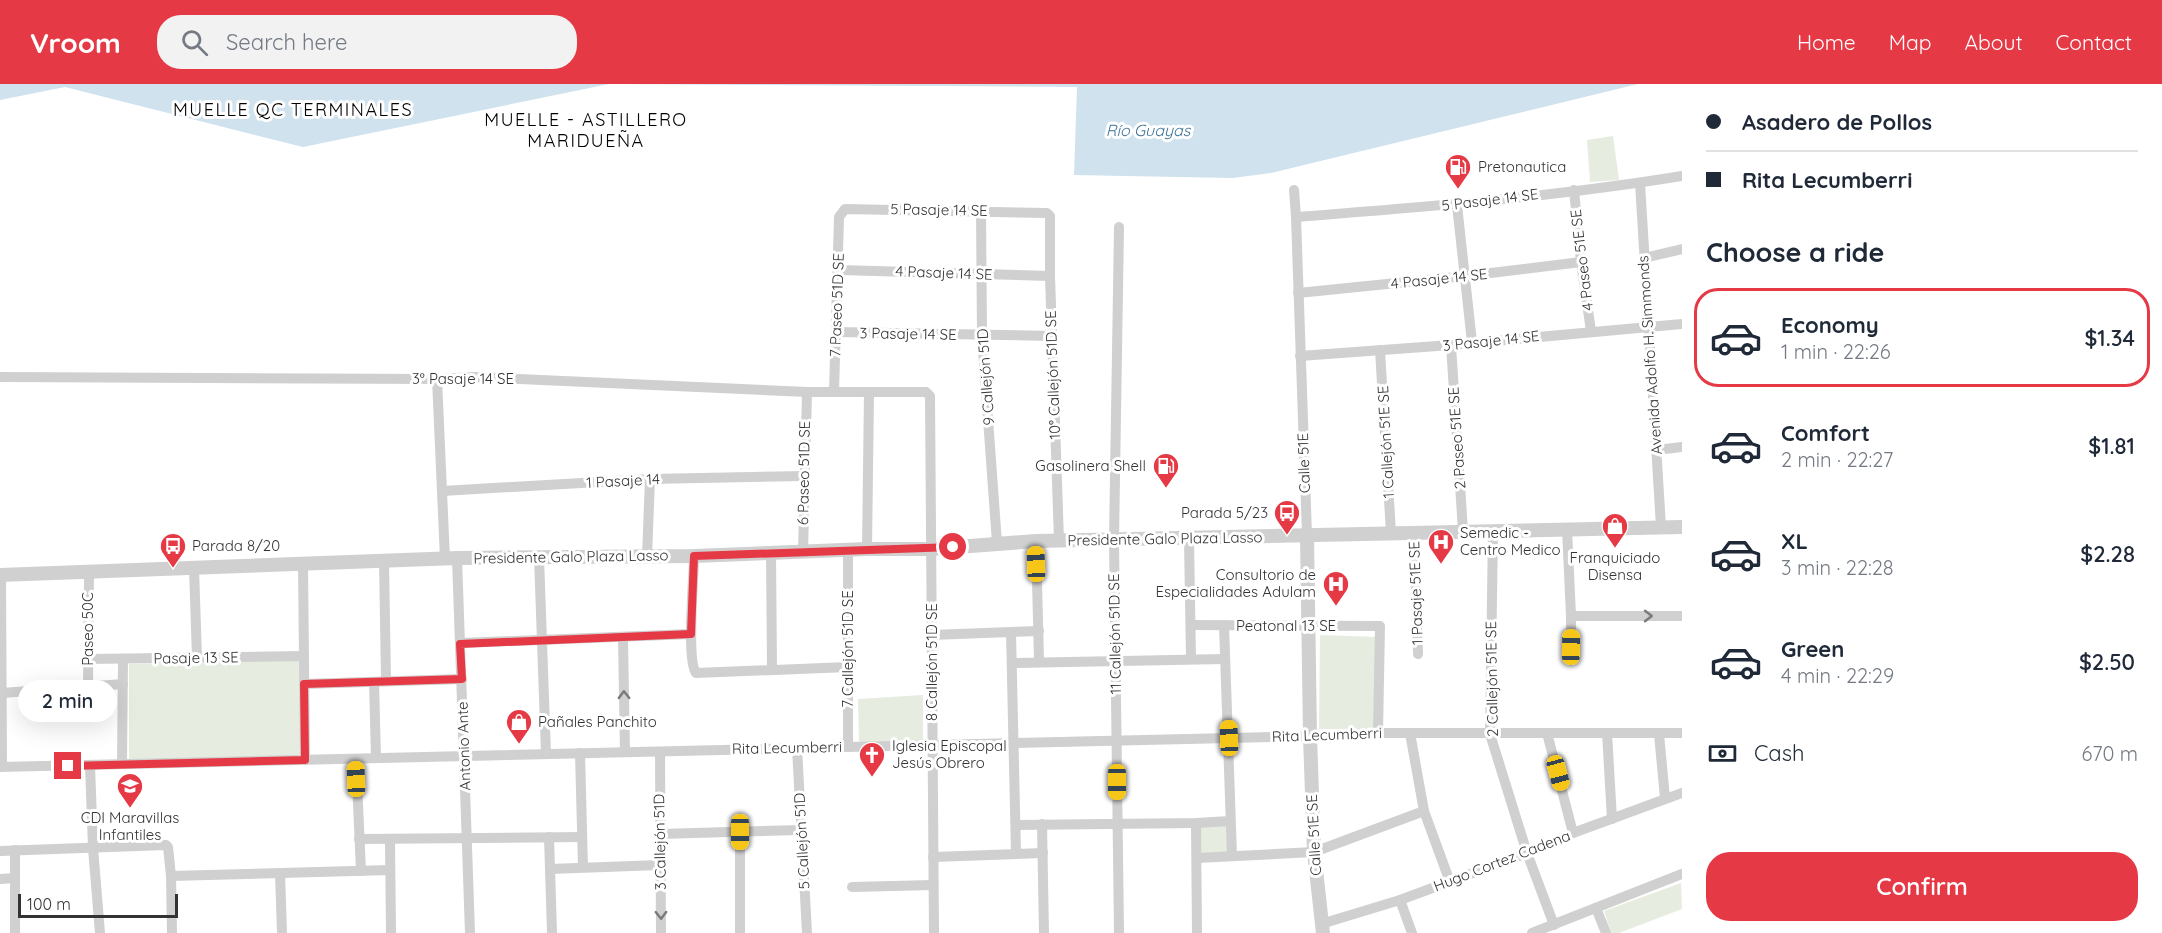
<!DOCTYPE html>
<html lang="en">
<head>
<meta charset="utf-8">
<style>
  body { margin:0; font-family:Quicksand,sans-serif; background:#f2f2f3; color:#1f2937; height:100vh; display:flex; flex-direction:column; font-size:22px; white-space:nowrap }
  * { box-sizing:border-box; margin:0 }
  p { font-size:20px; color:#747a83 }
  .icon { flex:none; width:33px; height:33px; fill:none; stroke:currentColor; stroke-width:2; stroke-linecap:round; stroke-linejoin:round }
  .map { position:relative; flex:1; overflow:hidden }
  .drawer { display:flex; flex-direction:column; background:#fff; width:480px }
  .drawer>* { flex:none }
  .hud { display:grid; align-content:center; height:132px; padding:0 24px; background:#fff }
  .scale { position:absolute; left:18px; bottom:15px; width:160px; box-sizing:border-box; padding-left:6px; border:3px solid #333; border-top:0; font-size:16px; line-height:21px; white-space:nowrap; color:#333; -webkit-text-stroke:4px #fff; paint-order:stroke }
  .end { position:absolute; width:27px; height:27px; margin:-14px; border:8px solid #e63946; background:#fff; box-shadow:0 0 0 3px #fff }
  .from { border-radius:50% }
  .bubble { position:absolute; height:42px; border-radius:21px; background:#fff; box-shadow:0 6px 24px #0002; font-size:20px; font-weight:600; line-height:42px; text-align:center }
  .car { position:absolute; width:18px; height:36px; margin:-18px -9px; border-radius:8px; box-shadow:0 0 4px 2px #0007; background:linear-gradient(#f5c518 24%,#345 0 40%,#f5c518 0 76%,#345 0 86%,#f5c518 0) }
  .hud b { display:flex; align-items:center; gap:21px; height:57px; font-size:22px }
  .hud b+b { border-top:2px solid #e0e1e3 }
  .hud i { width:15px; height:15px; background:#1f2937 }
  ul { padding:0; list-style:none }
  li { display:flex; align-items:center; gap:18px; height:99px; margin:0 12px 9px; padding:0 12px; border:3px solid transparent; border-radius:24px }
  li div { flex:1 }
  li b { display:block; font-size:22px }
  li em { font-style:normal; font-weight:600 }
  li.current { border-color:#e63946 }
  li>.icon { width:54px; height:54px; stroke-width:1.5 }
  h2 { padding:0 24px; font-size:27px; line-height:72px }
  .pay { display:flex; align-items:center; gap:15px; height:66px; padding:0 24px; font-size:22px }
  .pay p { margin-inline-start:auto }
  .cta { display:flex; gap:12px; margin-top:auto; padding:12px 24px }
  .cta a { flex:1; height:69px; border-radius:24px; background:#e63946; color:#fff; font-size:24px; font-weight:600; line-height:69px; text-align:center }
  header { display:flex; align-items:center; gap:36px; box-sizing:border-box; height:84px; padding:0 30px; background:#e63946; color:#fff }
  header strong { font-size:28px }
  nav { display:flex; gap:33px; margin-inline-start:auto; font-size:21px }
  .search { width:420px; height:54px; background:#f2f2f3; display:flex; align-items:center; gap:15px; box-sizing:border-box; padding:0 21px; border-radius:24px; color:#747a83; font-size:22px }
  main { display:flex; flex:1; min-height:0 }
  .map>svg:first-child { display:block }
</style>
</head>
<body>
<header>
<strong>Vroom</strong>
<div class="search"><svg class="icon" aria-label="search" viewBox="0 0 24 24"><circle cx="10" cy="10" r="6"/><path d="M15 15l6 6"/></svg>Search here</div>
<nav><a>Home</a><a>Map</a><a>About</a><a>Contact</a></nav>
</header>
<main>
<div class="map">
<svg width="1682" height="849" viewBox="0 0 1682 849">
  <rect width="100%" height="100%" fill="#fff"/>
  <g fill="#e6ecdf">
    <polygon points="1613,52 1619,96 1590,98 1587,56"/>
    <polygon points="1320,551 1378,553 1376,645 1319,645"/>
    <polygon points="300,576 301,673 129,676 129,580"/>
    <polygon points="923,611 923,657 859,659 858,615"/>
    <polygon points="1230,737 1232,772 1197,774 1196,739"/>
    <polygon points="1681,799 1682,825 1619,849 1611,849 1604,827"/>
  </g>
  <polygon fill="#cfe2ee" points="0,0 1638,0 1271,89 1233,94 1074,91 1077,3 609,0 303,63 65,3 0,16"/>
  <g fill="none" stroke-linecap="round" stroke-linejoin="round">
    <g stroke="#d0d0d0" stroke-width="10">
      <polyline points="1640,99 1661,443"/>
      <polyline points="1294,106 1296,133 1307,451"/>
      <polyline points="1574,106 1581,178 1591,247"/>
      <polyline points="1457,121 1472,258"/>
      <polyline points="981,126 982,252 997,459"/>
      <path d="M1296 133C1425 123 1554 113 1682 92"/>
      <polyline points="1644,174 1682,165"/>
      <polyline points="839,186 1050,192"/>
      <polyline points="1298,209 1466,192 1581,178"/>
      <polyline points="836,248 1052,252"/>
      <polyline points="1451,261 1463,447"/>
      <polyline points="1380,266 1391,449"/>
      <polyline points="1300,272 1451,261 1682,240"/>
      <polyline points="0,293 437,295 474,293 807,308 926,308 930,312 934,849"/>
      <polyline points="437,295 445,475"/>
      <polyline points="834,308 839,133 845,125 1047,129 1050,132 1050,192 1059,457"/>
      <polyline points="1657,366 1682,363"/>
      <polyline points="442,407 650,395 804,392"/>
      <polyline points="1567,445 1571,532 1571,563"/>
      <polyline points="1493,446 1490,650 1527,769 1554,841"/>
      <polyline points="1414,448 1418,570"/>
      <polyline points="1189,455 1191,575"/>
      <polyline points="1036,457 1039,577"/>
      <polyline points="867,465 869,309"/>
      <polyline points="803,469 807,308"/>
      <polyline points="771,470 772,585"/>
      <polyline points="647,472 650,395"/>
      <path d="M694 472C694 493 686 576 696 589L848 583"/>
      <polyline points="539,473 546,670"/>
      <polyline points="457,474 470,849"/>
      <polyline points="384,477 386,597"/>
      <polyline points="303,479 305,676"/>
      <polyline points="194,484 197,574"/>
      <polyline points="1,490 2,683"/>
      <polyline points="1571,532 1682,532"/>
      <polyline points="1191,541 1380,542 1378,649"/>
      <polyline points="1224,541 1232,772"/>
      <polyline points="1011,549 1016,770"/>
      <polyline points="931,551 1039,547"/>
      <polyline points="623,554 625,668"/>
      <polyline points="460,559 691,550"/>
      <polyline points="88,575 304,572"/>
      <polyline points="1012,579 1225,575"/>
      <polyline points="374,598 376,674"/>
      <polyline points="304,600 462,595"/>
      <polyline points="88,603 89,488"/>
      <polyline points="2,609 123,600"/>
      <polyline points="1410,649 1424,727 1450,798"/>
      <polyline points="1547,649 1573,749"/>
      <polyline points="1607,649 1612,735"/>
      <polyline points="1659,650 1665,714"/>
      <polyline points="848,663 848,467"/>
      <polyline points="797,664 807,849"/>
      <polyline points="660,668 661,849"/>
      <polyline points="580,669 583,783"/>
      <polyline points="356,675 361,787"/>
      <polyline points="122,680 123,575"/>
      <polyline points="90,681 93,764 100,849"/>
      <polyline points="0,683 1310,652 1378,649 1682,649"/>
      <polyline points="1196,739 1197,849"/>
      <polyline points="1042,740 1044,849"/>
      <polyline points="1016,741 1196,739 1230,737"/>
      <polyline points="740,748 740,849"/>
      <polyline points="659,750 801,746"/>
      <polyline points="549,753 552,849"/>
      <polyline points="359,755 582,753"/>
      <polyline points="390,756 391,849"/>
      <polyline points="0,767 166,761 168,763 171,792 172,849"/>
      <polyline points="933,773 1043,769"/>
      <polyline points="1197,774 1314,768 1424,727"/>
      <polyline points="550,785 660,781"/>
      <polyline points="280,789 282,849"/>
      <polyline points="171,792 390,786"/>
      <polyline points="0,795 15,794"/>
      <polyline points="852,803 933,801"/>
      <polyline points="1400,816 1412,849"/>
      <polyline points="1596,824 1606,849"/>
      <polyline points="1321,840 1400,816 1527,769 1573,749 1682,709"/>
      <polyline points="15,849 15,766"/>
      <polyline points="1119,849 1114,456 1119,143"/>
      <polyline points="1532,849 1682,790"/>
    </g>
    <g stroke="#d0d0d0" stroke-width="14">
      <polyline points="1307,451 1310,652 1314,768 1323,849"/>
      <polyline points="0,491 457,474 694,472 867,465 931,465 1036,457 1682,443"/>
    </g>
  </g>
  <defs><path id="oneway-chevron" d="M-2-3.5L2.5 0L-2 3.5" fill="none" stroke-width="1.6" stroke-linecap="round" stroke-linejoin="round" transform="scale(1.5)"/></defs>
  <g stroke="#7a7a7a">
    <use href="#oneway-chevron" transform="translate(1648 532)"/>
    <use href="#oneway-chevron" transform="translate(624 611) rotate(-91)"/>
    <use href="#oneway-chevron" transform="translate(661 831) rotate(89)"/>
  </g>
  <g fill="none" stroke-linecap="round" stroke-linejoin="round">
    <polyline stroke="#e63946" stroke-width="8" points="68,682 305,676 304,600 462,595 460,560 691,550 694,472 953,463"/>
  </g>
  <defs>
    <g id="fuel-pin" transform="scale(1.35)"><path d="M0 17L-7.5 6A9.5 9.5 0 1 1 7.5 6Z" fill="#e63946" stroke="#fff"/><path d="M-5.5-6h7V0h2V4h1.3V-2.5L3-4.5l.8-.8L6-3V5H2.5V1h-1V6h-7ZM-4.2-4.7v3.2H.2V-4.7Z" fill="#fff"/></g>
    <g id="bus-pin" transform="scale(1.35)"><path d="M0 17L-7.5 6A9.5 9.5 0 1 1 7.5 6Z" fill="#e63946" stroke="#fff"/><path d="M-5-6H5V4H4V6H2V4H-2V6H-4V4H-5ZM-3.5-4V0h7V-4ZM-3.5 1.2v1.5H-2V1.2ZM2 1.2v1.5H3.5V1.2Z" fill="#fff"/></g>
    <g id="shop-pin" transform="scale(1.35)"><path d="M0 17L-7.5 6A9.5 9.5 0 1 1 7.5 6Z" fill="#e63946" stroke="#fff"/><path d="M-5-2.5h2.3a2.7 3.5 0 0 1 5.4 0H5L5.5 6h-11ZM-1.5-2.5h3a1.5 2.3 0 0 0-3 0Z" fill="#fff"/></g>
    <g id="hospital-pin" transform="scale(1.35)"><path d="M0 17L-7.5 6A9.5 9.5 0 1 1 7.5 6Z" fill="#e63946" stroke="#fff"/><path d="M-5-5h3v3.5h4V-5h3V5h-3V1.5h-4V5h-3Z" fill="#fff"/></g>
    <g id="church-pin" transform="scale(1.35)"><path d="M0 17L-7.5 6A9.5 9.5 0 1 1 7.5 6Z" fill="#e63946" stroke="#fff"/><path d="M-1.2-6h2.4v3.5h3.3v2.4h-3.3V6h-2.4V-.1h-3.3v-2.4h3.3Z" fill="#fff"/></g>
    <g id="school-pin" transform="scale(1.35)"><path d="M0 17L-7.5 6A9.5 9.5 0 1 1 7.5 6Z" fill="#e63946" stroke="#fff"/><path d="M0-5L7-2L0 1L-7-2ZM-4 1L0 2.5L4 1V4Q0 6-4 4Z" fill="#fff"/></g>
  </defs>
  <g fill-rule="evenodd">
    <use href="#fuel-pin" x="1458" y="83"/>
    <use href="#fuel-pin" x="1166" y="382"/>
    <use href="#bus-pin" x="1287" y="429"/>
    <use href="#shop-pin" x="1615" y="442"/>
    <use href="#hospital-pin" x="1441" y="458"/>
    <use href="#bus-pin" x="173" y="462"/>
    <use href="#hospital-pin" x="1336" y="500"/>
    <use href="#shop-pin" x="519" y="638"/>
    <use href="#church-pin" x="872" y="671"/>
    <use href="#school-pin" x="130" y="702"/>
  </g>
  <g text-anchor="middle" stroke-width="6" stroke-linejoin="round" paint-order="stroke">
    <g font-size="15" fill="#333" stroke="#fff" text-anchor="start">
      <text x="1478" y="88">Pretonautica</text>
      <text x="1146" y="387" text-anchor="end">Gasolinera Shell</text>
      <text x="1268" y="434" text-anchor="end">Parada 5/23</text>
      <text x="1460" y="454">Semedic -<tspan x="1460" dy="17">Centro Medico</tspan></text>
      <text x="192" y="467">Parada 8/20</text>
      <text x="1615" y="479" text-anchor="middle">Franquiciado<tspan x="1615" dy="17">Disensa</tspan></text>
      <text x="1316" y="496" text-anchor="end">Consultorio de<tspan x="1316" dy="17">Especialidades Adulam</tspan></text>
      <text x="538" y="643">Pañales Panchito</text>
      <text x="892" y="667">Iglesia Episcopal<tspan x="892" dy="17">Jesús Obrero</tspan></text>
      <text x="130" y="739" text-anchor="middle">CDI Maravillas<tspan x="130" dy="17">Infantiles</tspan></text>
    </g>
    <g font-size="15" fill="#333" stroke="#fff">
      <text transform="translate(1490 116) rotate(-7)" y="5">5 Pasaje 14 SE</text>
      <text transform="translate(939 126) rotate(1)" y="5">5 Pasaje 14 SE</text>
      <text transform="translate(1582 176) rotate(-97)" y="5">4 Paseo 51E SE</text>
      <text transform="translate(944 189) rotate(2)" y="5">4 Pasaje 14 SE</text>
      <text transform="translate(1439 195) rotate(-6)" y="5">4 Pasaje 14 SE</text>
      <text transform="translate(837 221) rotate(-88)" y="5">7 Paseo 51D SE</text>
      <text transform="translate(908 250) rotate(1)" y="5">3 Pasaje 14 SE</text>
      <text transform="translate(1491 257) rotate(-6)" y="5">3 Pasaje 14 SE</text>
      <text transform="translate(1650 271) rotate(-94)" y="5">Avenida Adolfo H. Simmonds</text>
      <text transform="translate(1053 291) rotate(-92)" y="5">10° Callejón 51D SE</text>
      <text transform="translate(986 293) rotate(-94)" y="5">9 Callejón 51D</text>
      <text x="463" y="300">3° Pasaje 14 SE</text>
      <text transform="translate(1457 354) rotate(-94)" y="5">2 Paseo 51E SE</text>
      <text transform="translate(1386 358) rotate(-93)" y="5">1 Callejón 51E SE</text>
      <text transform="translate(1304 379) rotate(-92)" y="5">Calle 51E</text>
      <text transform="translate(804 389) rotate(-89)" y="5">6 Paseo 51D SE</text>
      <text transform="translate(623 397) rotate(-3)" y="5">1 Pasaje 14</text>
      <text transform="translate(1165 455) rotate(-1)" y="5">Presidente Galo Plaza Lasso</text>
      <text transform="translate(571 473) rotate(-1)" y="5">Presidente Galo Plaza Lasso</text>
      <text transform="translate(1416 509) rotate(-92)" y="5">1 Pasaje 51E SE</text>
      <text x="1286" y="547">Peatonal 13 SE</text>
      <text transform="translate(88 545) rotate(-90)" y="5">Paseo 50C</text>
      <text transform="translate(1115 550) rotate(-91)" y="5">11 Callejón 51D SE</text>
      <text transform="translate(848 565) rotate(-90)" y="5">7 Callejón 51D SE</text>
      <text transform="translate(196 574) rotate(-1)" y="5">Pasaje 13 SE</text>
      <text transform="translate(932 578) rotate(-90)" y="5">8 Callejón 51D SE</text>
      <text transform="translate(1492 595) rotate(-91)" y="5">2 Callejón 51E SE</text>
      <text transform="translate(1327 651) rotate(-2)" y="5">Rita Lecumberri</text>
      <text transform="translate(464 662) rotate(-92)" y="5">Antonio Ante</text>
      <text transform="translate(787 664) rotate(-1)" y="5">Rita Lecumberri</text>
      <text transform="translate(1314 751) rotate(-93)" y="5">Calle 51E SE</text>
      <text transform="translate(802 757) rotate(-93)" y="5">5 Callejón 51D</text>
      <text transform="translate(660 758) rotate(-91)" y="5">3 Callejón 51D</text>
      <text transform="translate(1502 777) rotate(-21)" y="5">Hugo Cortez Cadena</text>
    </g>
    <g font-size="16" font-style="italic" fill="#3f7597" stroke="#fff">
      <text x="1148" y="52">Río Guayas</text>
    </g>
    <g font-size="18" letter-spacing="1.5" fill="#000" stroke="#fff">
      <text x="293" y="32">MUELLE QC TERMINALES</text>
      <text x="586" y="42">MUELLE - ASTILLERO<tspan x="586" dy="21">MARIDUEÑA</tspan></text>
    </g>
  </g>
</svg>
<div class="scale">100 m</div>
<i class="end from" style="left:953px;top:463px"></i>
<i class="end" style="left:68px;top:682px"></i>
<div class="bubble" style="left:18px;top:596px;width:99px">2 min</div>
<i class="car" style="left:1036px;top:480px;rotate:358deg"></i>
<i class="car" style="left:1571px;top:563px;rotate:1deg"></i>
<i class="car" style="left:1229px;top:654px;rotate:358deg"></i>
<i class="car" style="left:1558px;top:689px;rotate:165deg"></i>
<i class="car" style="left:356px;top:695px;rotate:358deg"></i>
<i class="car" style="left:1117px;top:698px;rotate:180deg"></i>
<i class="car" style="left:740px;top:748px;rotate:180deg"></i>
</div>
<section class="drawer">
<div class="hud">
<b><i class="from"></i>Asadero de Pollos</b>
<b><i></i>Rita Lecumberri</b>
</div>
<h2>Choose a ride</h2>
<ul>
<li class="current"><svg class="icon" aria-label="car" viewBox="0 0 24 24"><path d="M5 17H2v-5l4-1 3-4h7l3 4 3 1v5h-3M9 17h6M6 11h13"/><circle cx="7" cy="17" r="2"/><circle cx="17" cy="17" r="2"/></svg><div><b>Economy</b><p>1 min · 22:26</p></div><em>$1.34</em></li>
<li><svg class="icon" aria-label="car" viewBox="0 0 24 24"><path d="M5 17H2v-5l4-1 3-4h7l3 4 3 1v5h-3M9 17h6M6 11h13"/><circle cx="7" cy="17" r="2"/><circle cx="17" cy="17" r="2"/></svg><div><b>Comfort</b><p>2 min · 22:27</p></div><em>$1.81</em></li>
<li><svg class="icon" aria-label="car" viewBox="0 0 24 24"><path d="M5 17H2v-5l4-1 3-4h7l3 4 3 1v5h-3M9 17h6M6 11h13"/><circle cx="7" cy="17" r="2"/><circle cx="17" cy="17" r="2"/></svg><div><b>XL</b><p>3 min · 22:28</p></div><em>$2.28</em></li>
<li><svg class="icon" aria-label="car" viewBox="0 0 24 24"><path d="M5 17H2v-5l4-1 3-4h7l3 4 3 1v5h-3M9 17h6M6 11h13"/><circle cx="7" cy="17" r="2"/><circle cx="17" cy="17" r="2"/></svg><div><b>Green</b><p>4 min · 22:29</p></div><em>$2.50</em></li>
</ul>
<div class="pay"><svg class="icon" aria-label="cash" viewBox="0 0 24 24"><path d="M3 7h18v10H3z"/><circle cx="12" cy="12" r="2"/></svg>Cash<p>670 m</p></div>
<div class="cta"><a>Confirm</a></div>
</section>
</main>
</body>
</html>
